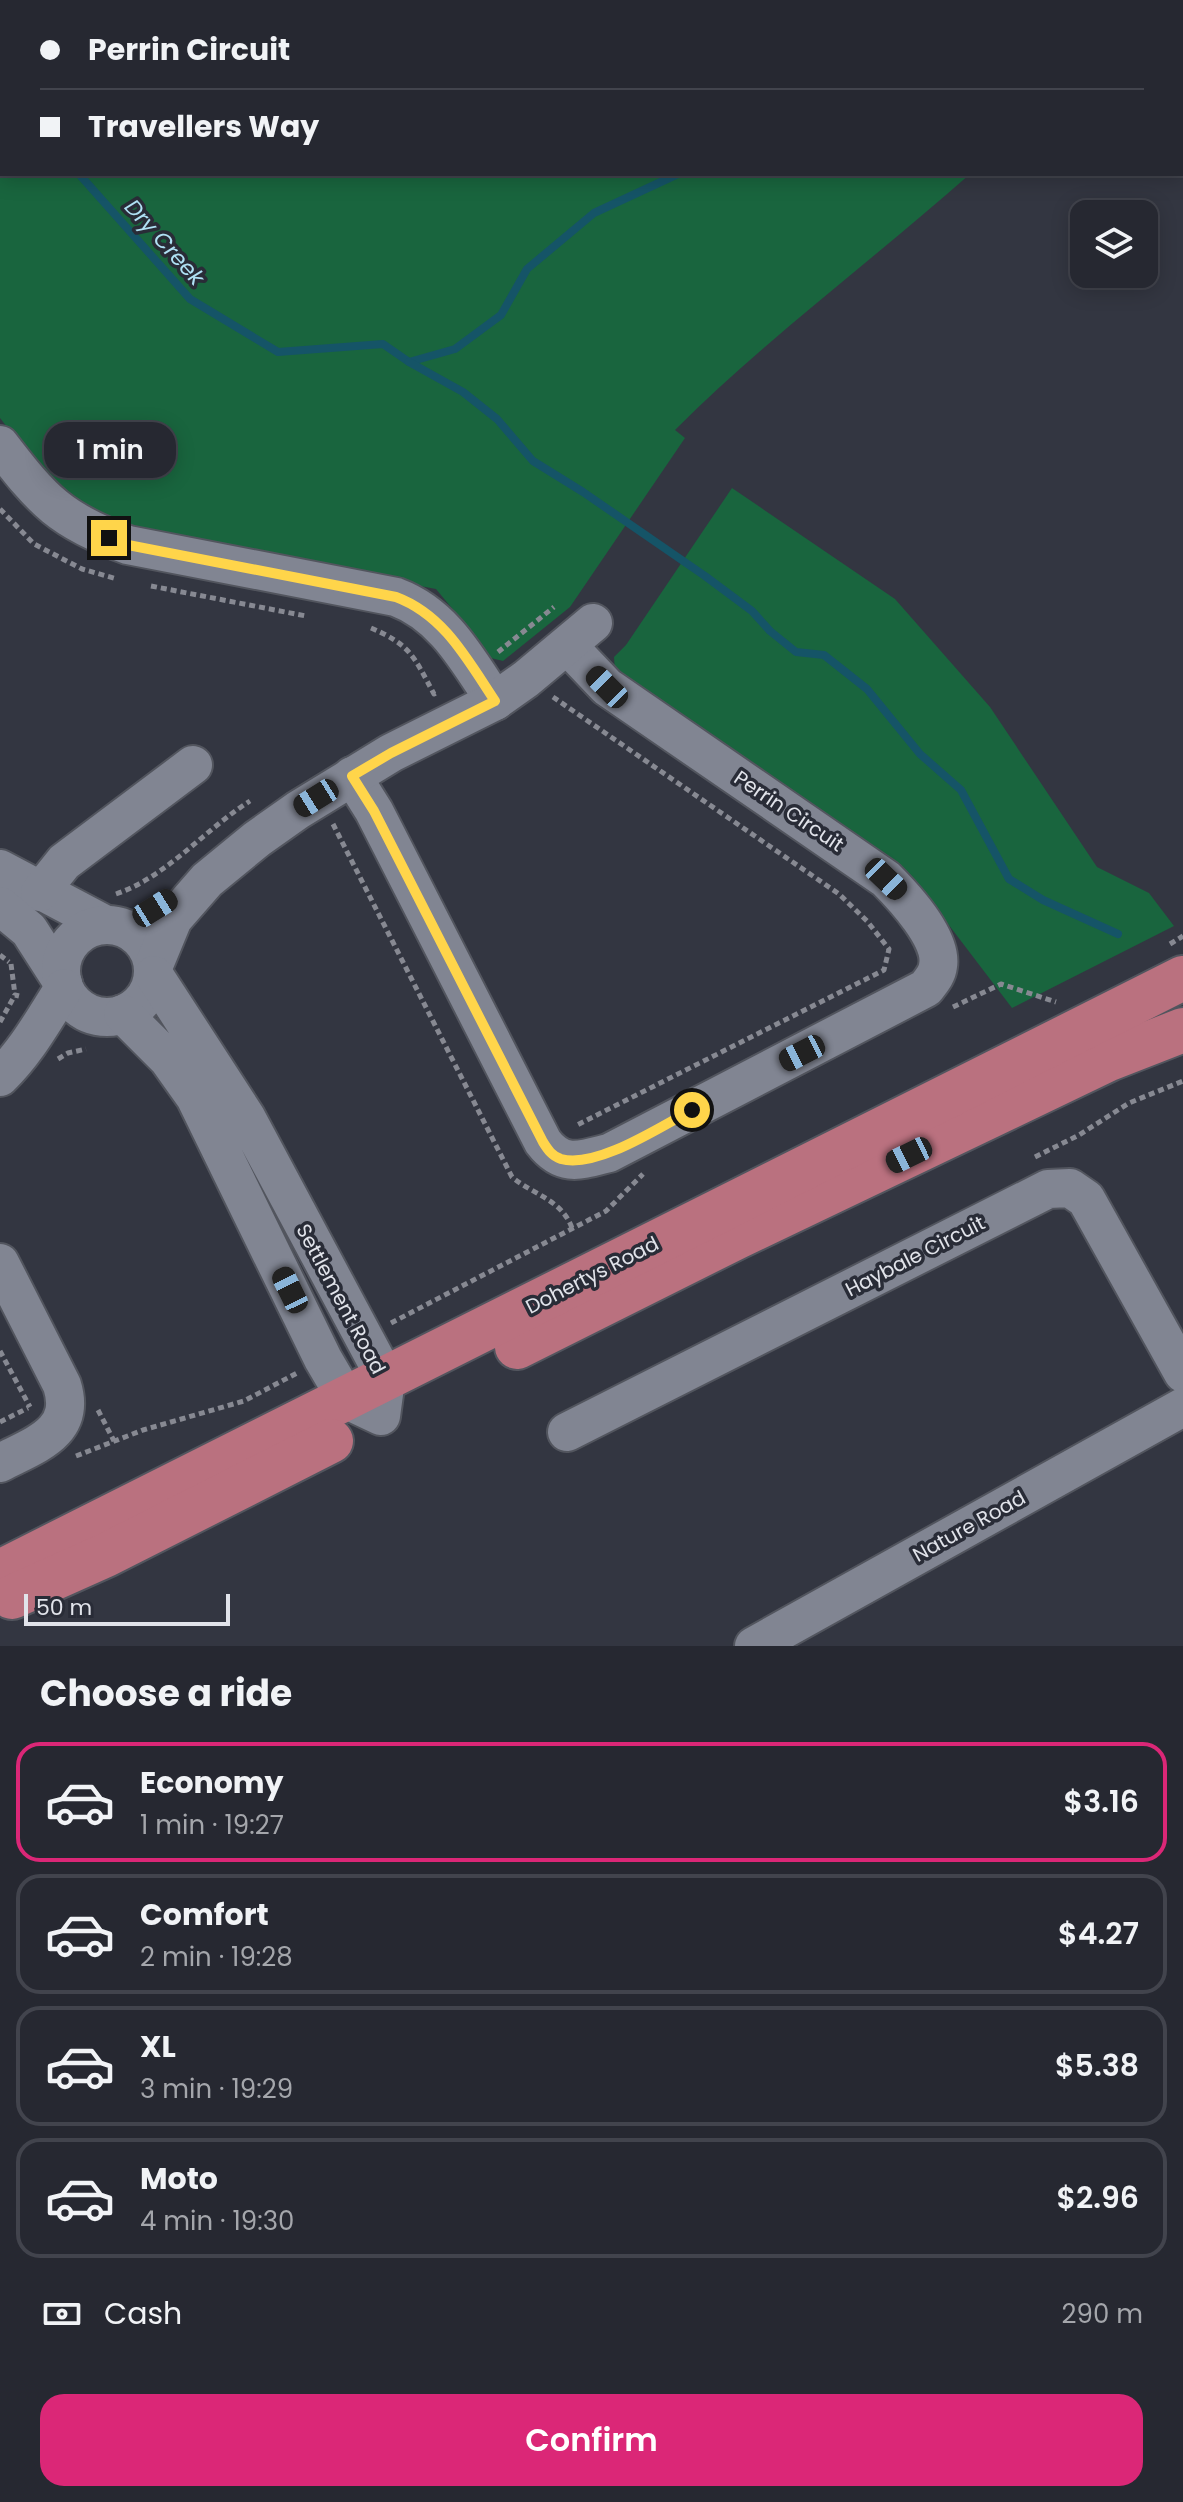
<!DOCTYPE html>
<html lang="en">
<head>
<meta charset="utf-8">
<style>
  body { margin:0; font-family:Poppins,sans-serif; background:#32343d; color:#f1f3f6; height:100vh; display:flex; flex-direction:column; font-size:30px; white-space:nowrap }
  * { box-sizing:border-box; margin:0 }
  p { font-size:26px; color:#a4a6ab }
  .icon { flex:none; width:44px; height:44px; fill:none; stroke:currentColor; stroke-width:2; stroke-linecap:round; stroke-linejoin:round }
  .map { position:relative; height:1646px; overflow:hidden }
  .side { display:flex; flex-direction:column; background:#262831; flex:1 }
  .side>* { flex:none }
  .banner { position:absolute; left:0px; top:0px; width:1184px; height:176px; box-shadow:0 4px 20px #0003,0 0 0 2px #42444d; display:grid; align-content:center; height:176px; padding:0 40px; background:#262831 }
  .fabs { position:absolute; left:1070px; top:200px; display:grid; gap:16px }
  .fabs a { display:grid; place-items:center; width:88px; height:88px; border-radius:16px; background:#262831; box-shadow:0 4px 20px #0003,0 0 0 2px #42444d; font-size:40px }
  .scale { position:absolute; left:24px; bottom:20px; width:206px; box-sizing:border-box; padding-left:8px; border:4px solid #e1e3ea; border-top:0; font-size:22px; line-height:28px; white-space:nowrap; color:#e1e3ea; -webkit-text-stroke:6px #292c37; paint-order:stroke }
  .end { position:absolute; width:36px; height:36px; margin:-18px; border:10px solid #ffd54a; background:#111; box-shadow:0 0 0 4px #111 }
  .from { border-radius:50% }
  .bubble { position:absolute; height:56px; border-radius:24px; background:#262831; box-shadow:0 4px 20px #0003,0 0 0 2px #42444d; font-size:26px; font-weight:600; line-height:56px; text-align:center }
  .car { position:absolute; width:24px; height:48px; margin:-24px -12px; border-radius:10px; box-shadow:0 0 6px 2px #0007; background:linear-gradient(#222 24%,#8ab4d8 0 40%,#222 0 76%,#8ab4d8 0 86%,#222 0) }
  .banner b { display:flex; align-items:center; gap:28px; height:76px; font-size:30px }
  .banner b+b { border-top:2px solid #42444d }
  .banner i { width:20px; height:20px; background:#f1f3f6 }
  ul { padding:0; list-style:none }
  li { display:flex; align-items:center; gap:24px; height:120px; margin:0 16px 12px; padding:0 24px; border:4px solid #42444d; border-radius:24px }
  li div { flex:1 }
  li b { display:block; font-size:30px }
  li em { font-style:normal; font-weight:600 }
  li.selected { border-color:#db2777 }
  li>.icon { width:72px; height:72px; stroke-width:1.5 }
  h2 { padding:0 40px; font-size:36px; line-height:96px }
  .pay { display:flex; align-items:center; gap:20px; height:88px; padding:0 40px; font-size:30px }
  .pay p { margin-inline-start:auto }
  .button { display:flex; gap:16px; margin-top:auto; padding:16px 40px }
  .button a { flex:1; height:92px; border-radius:24px; background:#db2777; color:#fff; font-size:32px; font-weight:600; line-height:92px; text-align:center }
  .map>svg:first-child { display:block }
</style>
</head>
<body>
<div class="map">
<svg width="1183" height="1646" viewBox="0 0 1183 1646">
  <rect width="100%" height="100%" fill="#333641"/>
  <g fill="#19653e">
    <path d="M0 0H1116L2 2V174H970C873 260 767 338 675 430L685 438 570 607 503 661 487 657 469 629 436 589 142 534 96 519 41 471 0 418Z"/>
    <polygon points="732,488 895,599 990,707 1097,867 1149,893 1174,926 1012,1008 929,899 615,672 614,657 626,645"/>
  </g>
  <g fill="none" stroke-linecap="round" stroke-linejoin="round">
    <g stroke="#155467" stroke-width="8">
      <polyline points="861,2 861,0"/>
      <polyline points="0,89 2,91"/>
      <polyline points="79,174 190,299 278,352 383,344 409,362 455,349 501,315 527,269 594,213 678,174"/>
      <polyline points="409,362 463,392 497,419 533,461 583,492 705,576 752,611 770,631 796,652 824,655 867,689 920,754 961,790 1009,879 1043,900 1118,934"/>
    </g>
    <g stroke="#52555e" stroke-width="42">
      <g id="minor">
        <path d="M0 445C43 501 61 521 128 545L396 597C444 615 467 659 495 701"/>
        <path d="M352 776 374 811 543 1142C563 1168 581 1160 609 1153L926 988C931 981 937 975 938 966 943 939 904 897 886 879L607 687 568 646"/>
        <polyline points="0,869 106,925"/>
        <polyline points="40,892 64,862 193,765"/>
        <polyline points="0,906 29,930 63,983"/>
        <circle cx="107" cy="971" r="46"/>
        <polyline points="154,965 173,919 207,880 257,839 298,810 391,753 495,701 526,679 593,623"/>
        <polyline points="123,1014 168,1059 195,1097 323,1359 347,1400 381,1416 386,1379 246,1117 154,975"/>
        <path d="M0 1077C27 1051 44 1019 64 988"/>
        <path d="M0 1263 62 1385C77 1433 34 1445 0 1463"/>
        <polyline points="567,1432 1048,1189 1070,1188 1086,1199 1183,1373"/>
        <polyline points="754,1646 1183,1407"/>
      </g>
    </g>
    <g stroke="#52555e" stroke-width="48">
      <g id="major">
        <polyline points="517,1347 737,1237 1109,1059 1183,1030"/>
        <polyline points="0,1572 1183,978"/>
        <polyline points="12,1597 106,1555 331,1441"/>
      </g>
    </g>
    <g stroke="#878992" stroke-width="5" stroke-dasharray="6 4" stroke-linecap="butt">
      <polyline points="0,509 34,544 82,569 117,579"/>
      <polyline points="151,586 306,616"/>
      <path d="M371 628C411 645 414 657 434 694L436 693"/>
      <polyline points="498,652 554,607"/>
      <polyline points="553,697 839,894 867,921 889,949 884,970 575,1126"/>
      <path d="M333 824 512 1177C535 1196 561 1199 572 1228"/>
      <path d="M116 894C168 876 204 830 250 801"/>
      <polyline points="1170,944 1183,936"/>
      <polyline points="0,955 9,962"/>
      <polyline points="11,964 15,995"/>
      <polyline points="953,1007 1001,984 1056,1002"/>
      <polyline points="0,1022 15,995 19,996"/>
      <polyline points="58,1059 68,1053 86,1049"/>
      <polyline points="1035,1157 1079,1135 1129,1103 1183,1081"/>
      <polyline points="391,1323 606,1211 643,1174"/>
      <polyline points="0,1351 30,1407"/>
      <polyline points="98,1410 114,1441"/>
      <polyline points="0,1422 28,1408"/>
      <polyline points="76,1456 143,1430 244,1401 297,1373"/>
    </g>
    <use href="#minor" stroke="#818592" stroke-width="38"/>
    <use href="#major" stroke="#ba717f" stroke-width="44"/>
  </g>
  <g fill="none" stroke-linecap="round" stroke-linejoin="round">
    <path stroke="#ffd54a" stroke-width="10" d="M109 538 128 545 396 597C444 615 467 659 495 701L391 753 352 776 374 811 543 1142C548 1150 552 1156 561 1159 597 1169 661 1126 692 1110"/>
  </g>
  <g text-anchor="middle" stroke-width="7" stroke-linejoin="round" paint-order="stroke">
    <g font-size="20" fill="#e1e3ea" stroke="#292c37">
      <text transform="translate(789 811) rotate(34)" y="7">Perrin Circuit</text>
      <text transform="translate(915 1256) rotate(-27)" y="7">Haybale Circuit</text>
      <text transform="translate(592 1275) rotate(-27)" y="7">Dohertys Road</text>
      <text transform="translate(341 1299) rotate(62)" y="7">Settlement Road</text>
      <text transform="translate(969 1526) rotate(-29)" y="7">Nature Road</text>
    </g>
    <g font-size="22" font-style="italic" fill="#afe1f4" stroke="#292c37">
      <text transform="translate(165 242) rotate(48)" y="8">Dry Creek</text>
    </g>
  </g>
</svg>
<div class="fabs">
<a><svg class="icon" aria-label="layers" viewBox="0 0 24 24"><path d="M12 4l9 5-9 5-9-5zM3 14l9 5 9-5"/></svg></a>
</div>
<div class="scale">50 m</div>
<i class="end from" style="left:692px;top:1110px"></i>
<i class="end" style="left:109px;top:538px"></i>
<div class="bubble" style="left:44px;top:422px;width:132px">1 min</div>
<i class="car" style="left:607px;top:687px;rotate:315deg"></i>
<i class="car" style="left:316px;top:798px;rotate:238deg"></i>
<i class="car" style="left:886px;top:879px;rotate:134deg"></i>
<i class="car" style="left:155px;top:908px;rotate:58deg"></i>
<i class="car" style="left:802px;top:1053px;rotate:243deg"></i>
<i class="car" style="left:909px;top:1155px;rotate:244deg"></i>
<i class="car" style="left:290px;top:1290px;rotate:334deg"></i>
<div class="banner">
<b><i class="from"></i>Perrin Circuit</b>
<b><i></i>Travellers Way</b>
</div>
</div>
<section class="side">
<h2>Choose a ride</h2>
<ul>
<li class="selected"><svg class="icon" aria-label="car" viewBox="0 0 24 24"><path d="M5 17H2v-5l4-1 3-4h7l3 4 3 1v5h-3M9 17h6M6 11h13"/><circle cx="7" cy="17" r="2"/><circle cx="17" cy="17" r="2"/></svg><div><b>Economy</b><p>1 min · 19:27</p></div><em>$3.16</em></li>
<li><svg class="icon" aria-label="car" viewBox="0 0 24 24"><path d="M5 17H2v-5l4-1 3-4h7l3 4 3 1v5h-3M9 17h6M6 11h13"/><circle cx="7" cy="17" r="2"/><circle cx="17" cy="17" r="2"/></svg><div><b>Comfort</b><p>2 min · 19:28</p></div><em>$4.27</em></li>
<li><svg class="icon" aria-label="car" viewBox="0 0 24 24"><path d="M5 17H2v-5l4-1 3-4h7l3 4 3 1v5h-3M9 17h6M6 11h13"/><circle cx="7" cy="17" r="2"/><circle cx="17" cy="17" r="2"/></svg><div><b>XL</b><p>3 min · 19:29</p></div><em>$5.38</em></li>
<li><svg class="icon" aria-label="car" viewBox="0 0 24 24"><path d="M5 17H2v-5l4-1 3-4h7l3 4 3 1v5h-3M9 17h6M6 11h13"/><circle cx="7" cy="17" r="2"/><circle cx="17" cy="17" r="2"/></svg><div><b>Moto</b><p>4 min · 19:30</p></div><em>$2.96</em></li>
</ul>
<div class="pay"><svg class="icon" aria-label="cash" viewBox="0 0 24 24"><path d="M3 7h18v10H3z"/><circle cx="12" cy="12" r="2"/></svg>Cash<p>290 m</p></div>
<div class="button"><a>Confirm</a></div>
</section>
</body>
</html>
